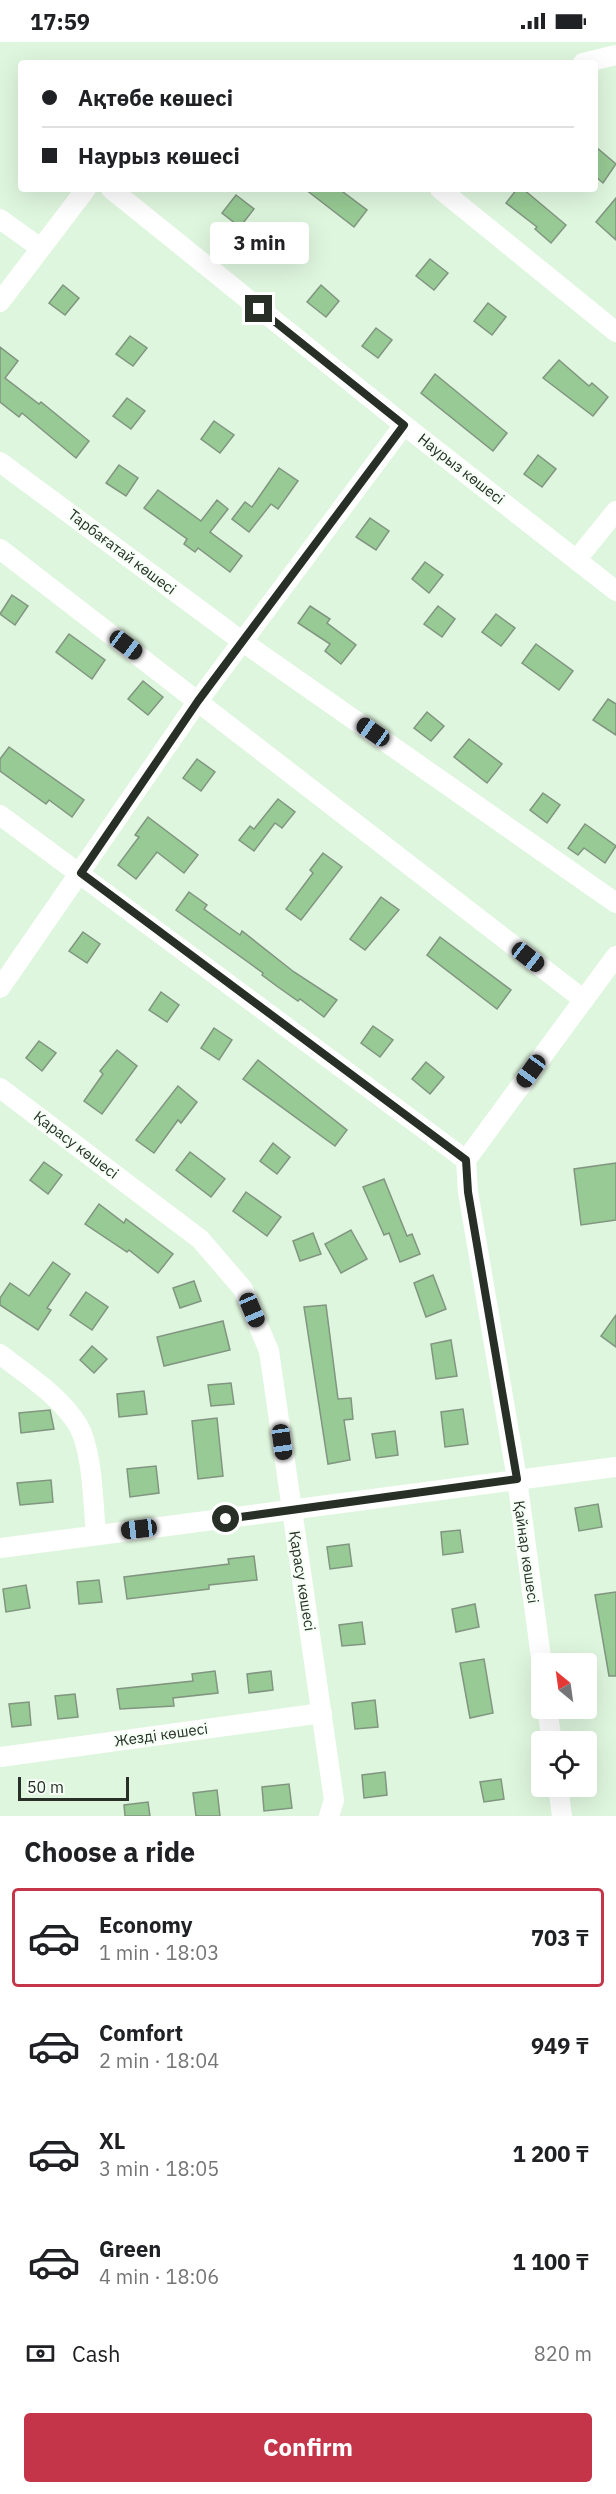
<!DOCTYPE html>
<html lang="en">
<head>
<meta charset="utf-8">
<style>
  body { margin:0; font-family:"IBM Plex Sans",sans-serif; background:#f2f2f2; color:#202124; height:100vh; display:flex; flex-direction:column; font-size:22px; white-space:nowrap }
  * { box-sizing:border-box; margin:0 }
  p { font-size:20px; color:#757577 }
  .icon { flex:none; width:33px; height:33px; fill:none; stroke:currentColor; stroke-width:2; stroke-linecap:round; stroke-linejoin:round }
  .map { position:relative; height:1774px; overflow:hidden }
  .drawer { display:flex; flex-direction:column; background:#fff; flex:1 }
  .drawer>* { flex:none }
  .banner { position:absolute; left:18px; top:18px; width:580px; height:132px; border-radius:6px; box-shadow:0 6px 24px #0002; display:grid; align-content:center; height:132px; padding:0 24px; background:#fff }
  .needle { width:39px; rotate:331deg }
  .controls { position:absolute; left:531px; top:1611px; display:grid; gap:12px }
  .controls a { display:grid; place-items:center; width:66px; height:66px; border-radius:6px; background:#fff; box-shadow:0 6px 24px #0002; font-size:30px }
  .scale { position:absolute; left:18px; bottom:15px; width:111px; box-sizing:border-box; padding-left:6px; border:3px solid #272f26; border-top:0; font-size:16px; line-height:21px; white-space:nowrap; color:#272f26; -webkit-text-stroke:4px #f6fff5; paint-order:stroke }
  .end { position:absolute; width:27px; height:27px; margin:-14px; border:8px solid #272f26; background:#fff; box-shadow:0 0 0 3px #fff }
  .from { border-radius:50% }
  .bubble { position:absolute; height:42px; border-radius:6px; background:#fff; box-shadow:0 6px 24px #0002; font-size:20px; font-weight:700; line-height:42px; text-align:center }
  .car { position:absolute; width:18px; height:36px; margin:-18px -9px; border-radius:8px; box-shadow:0 0 4px 2px #0007; background:linear-gradient(#222 24%,#8ab4d8 0 40%,#222 0 76%,#8ab4d8 0 86%,#222 0) }
  .banner b { display:flex; align-items:center; gap:21px; height:57px; font-size:22px }
  .banner b+b { border-top:2px solid #e0e0e0 }
  .banner i { width:15px; height:15px; background:#202124 }
  ul { padding:0; list-style:none }
  li { display:flex; align-items:center; gap:18px; height:99px; margin:0 12px 9px; padding:0 12px; border:3px solid transparent; border-radius:6px }
  li div { flex:1 }
  li b { display:block; font-size:22px }
  li em { font-style:normal; font-weight:700 }
  li.on { border-color:#c5354a }
  li>.icon { width:54px; height:54px; stroke-width:1.5 }
  h2 { padding:0 24px; font-size:27px; line-height:72px }
  .pay { display:flex; align-items:center; gap:15px; height:66px; padding:0 24px; font-size:22px }
  .pay p { margin-inline-start:auto }
  .button { display:flex; gap:12px; margin-top:auto; padding:12px 24px }
  .button a { flex:1; height:69px; border-radius:6px; background:#c5354a; color:#fff; font-size:24px; font-weight:700; line-height:69px; text-align:center }
  .status { display:flex; justify-content:space-between; align-items:center; height:42px; padding:0 30px; background:#fff; direction:ltr }
  .status svg { height:16px; fill:currentColor }
  .map>svg:first-child { display:block }
</style>
</head>
<body>
<div class="status"><b>17:59</b><svg viewBox="0 0 49 12"><path d="M0 12V9h3v3zM5 12V6h3v6zM10 12V3h3v9zM15 12V0h3v12zM26 1h20v11H26zM47 4h2v5h-2z"/></svg></div>
<div class="map">
<svg width="616" height="1774" viewBox="0 0 616 1774">
  <rect width="100%" height="100%" fill="#dff6de"/>
  <g fill="#97ca94" stroke="#819580" stroke-width="1.5">
    <polygon points="596,105 616,122 603,141 596,135"/>
    <polygon points="305,147 339,147 367,168 354,185"/>
    <polygon points="517,147 523,147 566,183 551,201 535,187 537,185 506,161"/>
    <polygon points="236,153 254,167 240,185 222,171"/>
    <polygon points="616,156 616,198 596,180"/>
    <polygon points="430,217 448,231 434,248 416,234"/>
    <polygon points="63,243 79,256 65,273 49,261"/>
    <polygon points="321,243 339,259 326,275 307,260"/>
    <polygon points="488,261 506,275 492,293 474,279"/>
    <polygon points="376,286 392,298 378,316 362,304"/>
    <polygon points="130,294 147,306 133,324 116,312"/>
    <polygon points="0,305 18,319 5,336 39,362 41,360 89,399 76,416 22,371 19,375 0,360"/>
    <polygon points="559,318 589,344 592,341 608,355 593,374 543,336"/>
    <polygon points="435,332 507,391 493,409 421,351"/>
    <polygon points="127,356 145,369 131,387 113,374"/>
    <polygon points="214,379 234,393 220,411 201,397"/>
    <polygon points="538,413 556,427 542,445 524,432"/>
    <polygon points="119,423 138,436 126,454 106,441"/>
    <polygon points="279,426 298,439 278,467 271,462 249,490 232,477 245,460 252,465"/>
    <polygon points="158,448 201,479 217,458 228,467 210,490 242,514 230,530 198,506 195,510 184,502 187,497 144,466"/>
    <polygon points="370,476 389,489 376,508 356,495"/>
    <polygon points="425,520 443,533 429,551 412,537"/>
    <polygon points="12,553 28,564 15,583 0,572"/>
    <polygon points="310,564 330,577 327,581 356,603 341,622 325,609 330,602 298,581"/>
    <polygon points="438,564 455,577 442,595 424,582"/>
    <polygon points="496,572 515,586 501,604 482,590"/>
    <polygon points="69,592 105,618 92,637 56,610"/>
    <polygon points="536,602 573,629 559,648 522,621"/>
    <polygon points="143,639 163,655 148,673 128,657"/>
    <polygon points="608,657 616,662 616,693 593,678"/>
    <polygon points="427,670 444,684 431,699 414,686"/>
    <polygon points="469,697 502,722 487,741 454,715"/>
    <polygon points="9,705 84,758 72,775 49,758 46,762 0,729 0,717"/>
    <polygon points="197,717 215,730 201,749 183,736"/>
    <polygon points="543,751 560,763 547,781 530,768"/>
    <polygon points="278,757 295,770 282,786 275,781 254,809 239,798 250,784 254,787"/>
    <polygon points="148,775 198,813 184,831 157,810 136,837 118,823 139,795 135,793"/>
    <polygon points="585,782 616,804 605,821 584,806 578,813 568,806"/>
    <polygon points="323,811 342,825 301,878 286,867 313,831 310,828"/>
    <polygon points="189,850 207,863 204,867 240,893 242,889 294,930 337,958 324,975 300,957 298,959 278,945 262,933 263,931 176,868"/>
    <polygon points="381,855 399,868 365,908 350,897"/>
    <polygon points="83,890 100,902 87,921 69,909"/>
    <polygon points="440,895 511,948 497,967 427,913"/>
    <polygon points="161,950 179,963 167,980 149,968"/>
    <polygon points="373,984 393,998 380,1015 361,1001"/>
    <polygon points="214,986 232,998 219,1018 201,1006"/>
    <polygon points="39,999 56,1011 42,1029 26,1016"/>
    <polygon points="117,1008 137,1024 102,1072 84,1059 103,1032 100,1029"/>
    <polygon points="258,1018 347,1088 335,1104 243,1037"/>
    <polygon points="426,1020 444,1035 430,1052 412,1037"/>
    <polygon points="178,1044 197,1060 181,1081 178,1078 154,1111 136,1098"/>
    <polygon points="273,1101 290,1115 277,1132 260,1119"/>
    <polygon points="190,1110 225,1137 211,1155 176,1128"/>
    <polygon points="44,1120 62,1133 48,1152 30,1138"/>
    <polygon points="616,1121 616,1178 581,1183 574,1127"/>
    <polygon points="384,1137 407,1194 412,1192 420,1212 400,1220 389,1191 384,1193 363,1145"/>
    <polygon points="246,1150 281,1175 267,1194 233,1169"/>
    <polygon points="99,1162 124,1181 126,1177 173,1212 158,1231 129,1208 127,1210 85,1182"/>
    <polygon points="351,1188 367,1217 341,1231 325,1202"/>
    <polygon points="313,1191 321,1212 300,1219 293,1199"/>
    <polygon points="53,1220 70,1232 47,1266 51,1268 38,1288 0,1263 0,1256 10,1241 29,1254"/>
    <polygon points="433,1233 446,1267 426,1275 414,1241"/>
    <polygon points="194,1239 201,1259 180,1266 173,1246"/>
    <polygon points="86,1250 108,1265 92,1288 70,1273"/>
    <polygon points="326,1263 338,1357 351,1356 353,1377 344,1378 350,1418 328,1422 304,1265"/>
    <polygon points="616,1273 616,1305 601,1294"/>
    <polygon points="223,1279 230,1308 164,1324 157,1295"/>
    <polygon points="451,1298 457,1334 436,1337 431,1302"/>
    <polygon points="92,1304 107,1317 94,1331 80,1318"/>
    <polygon points="231,1341 234,1362 211,1364 208,1343"/>
    <polygon points="144,1349 147,1372 119,1375 117,1352"/>
    <polygon points="463,1367 468,1402 445,1405 441,1370"/>
    <polygon points="50,1368 54,1387 21,1391 19,1371"/>
    <polygon points="217,1376 223,1434 198,1437 192,1379"/>
    <polygon points="395,1389 398,1413 376,1416 372,1392"/>
    <polygon points="156,1424 159,1451 130,1455 127,1427"/>
    <polygon points="51,1438 53,1460 20,1463 17,1441"/>
    <polygon points="598,1462 602,1485 579,1489 575,1466"/>
    <polygon points="460,1488 463,1510 443,1513 441,1490"/>
    <polygon points="349,1502 352,1524 330,1527 327,1505"/>
    <polygon points="254,1514 257,1538 209,1543 209,1547 127,1557 124,1535 229,1522 228,1517"/>
    <polygon points="99,1538 102,1560 79,1562 77,1540"/>
    <polygon points="26,1543 30,1566 6,1570 3,1547"/>
    <polygon points="616,1550 616,1634 609,1634 595,1553"/>
    <polygon points="475,1562 479,1585 456,1590 452,1567"/>
    <polygon points="362,1580 365,1602 342,1604 339,1583"/>
    <polygon points="484,1617 493,1671 470,1676 460,1621"/>
    <polygon points="215,1629 218,1651 173,1656 174,1664 120,1667 117,1647 193,1639 192,1632"/>
    <polygon points="271,1629 273,1648 249,1651 247,1632"/>
    <polygon points="75,1652 78,1675 58,1677 55,1654"/>
    <polygon points="375,1658 378,1685 355,1687 352,1661"/>
    <polygon points="29,1660 31,1683 12,1685 9,1662"/>
    <polygon points="385,1730 387,1753 364,1756 362,1733"/>
    <polygon points="501,1737 504,1757 484,1760 480,1740"/>
    <polygon points="289,1742 292,1766 264,1769 262,1745"/>
    <polygon points="217,1748 220,1774 196,1774 193,1751"/>
    <polygon points="148,1760 150,1774 125,1774 124,1763"/>
  </g>
  <g fill="none" stroke-linecap="round" stroke-linejoin="round">
    <g stroke="#fff" stroke-width="20">
      <polyline points="583,21 616,13"/>
      <polyline points="111,147 404,383 616,549"/>
      <polyline points="440,147 616,290"/>
      <polyline points="0,177 39,205"/>
      <polyline points="0,260 86,147"/>
      <polyline points="0,420 243,600 616,861"/>
      <polyline points="0,507 584,958"/>
      <polyline points="577,517 616,469"/>
      <polyline points="0,773 466,1118 468,1150 517,1437 542,1623"/>
      <polyline points="0,946 198,659 404,383"/>
      <polyline points="0,1046 200,1197 243,1247 269,1309 334,1758 329,1774"/>
      <polyline points="466,1118 616,914"/>
      <path d="M0 1312C28 1334 59 1353 78 1383 93 1409 93 1462 96 1492"/>
      <polyline points="0,1506 616,1425"/>
      <polyline points="547,1666 552,1700"/>
      <polyline points="0,1715 322,1671"/>
      <polyline points="558,1744 562,1774"/>
    </g>
  </g>
  <g fill="none" stroke-linecap="round" stroke-linejoin="round">
    <polyline stroke="#272f26" stroke-width="8" points="226,1477 517,1437 468,1150 466,1118 81,831 198,659 404,383 259,267"/>
  </g>
  <g text-anchor="middle" stroke-width="4.5" stroke-linejoin="round" paint-order="stroke">
    <g font-size="15" fill="#272f26" stroke="#f6fff5">
      <text transform="translate(461 427) rotate(38)" y="5">Наурыз көшесі</text>
      <text transform="translate(122 510) rotate(37)" y="5">Тарбағатай көшесі</text>
      <text transform="translate(76 1103) rotate(37)" y="5">Қарасу көшесі</text>
      <text transform="translate(526 1510) rotate(82)" y="5">Қайнар көшесі</text>
      <text transform="translate(302 1539) rotate(81)" y="5">Қарасу көшесі</text>
      <text transform="translate(161 1693) rotate(-8)" y="5">Жезді көшесі</text>
    </g>
  </g>
</svg>
<div class="controls">
<a><svg class="needle" viewBox="-14 -14 28 28"><path d="M0-13l5 13h-10z" fill="#e53935"/><path d="M0 13l5-13h-10z" fill="#757577"/></svg></a>
<a><svg class="icon" aria-label="locate" viewBox="0 0 24 24"><circle cx="12" cy="12" r="6"/><path d="M12 2v4M12 18v4M2 12h4M18 12h4"/></svg></a>
</div>
<div class="scale">50 m</div>
<i class="end from" style="left:226px;top:1477px"></i>
<i class="end" style="left:259px;top:267px"></i>
<div class="bubble" style="left:210px;top:180px;width:99px">3 min</div>
<i class="car" style="left:126px;top:603px;rotate:127deg"></i>
<i class="car" style="left:373px;top:690px;rotate:305deg"></i>
<i class="car" style="left:528px;top:915px;rotate:128deg"></i>
<i class="car" style="left:531px;top:1029px;rotate:216deg"></i>
<i class="car" style="left:252px;top:1268px;rotate:157deg"></i>
<i class="car" style="left:282px;top:1400px;rotate:172deg"></i>
<i class="car" style="left:139px;top:1487px;rotate:263deg"></i>
<div class="banner">
<b><i class="from"></i>Ақтөбе көшесі</b>
<b><i></i>Наурыз көшесі</b>
</div>
</div>
<section class="drawer">
<h2>Choose a ride</h2>
<ul>
<li class="on"><svg class="icon" aria-label="car" viewBox="0 0 24 24"><path d="M5 17H2v-5l4-1 3-4h7l3 4 3 1v5h-3M9 17h6M6 11h13"/><circle cx="7" cy="17" r="2"/><circle cx="17" cy="17" r="2"/></svg><div><b>Economy</b><p>1 min · 18:03</p></div><em>703 ₸</em></li>
<li><svg class="icon" aria-label="car" viewBox="0 0 24 24"><path d="M5 17H2v-5l4-1 3-4h7l3 4 3 1v5h-3M9 17h6M6 11h13"/><circle cx="7" cy="17" r="2"/><circle cx="17" cy="17" r="2"/></svg><div><b>Comfort</b><p>2 min · 18:04</p></div><em>949 ₸</em></li>
<li><svg class="icon" aria-label="car" viewBox="0 0 24 24"><path d="M5 17H2v-5l4-1 3-4h7l3 4 3 1v5h-3M9 17h6M6 11h13"/><circle cx="7" cy="17" r="2"/><circle cx="17" cy="17" r="2"/></svg><div><b>XL</b><p>3 min · 18:05</p></div><em>1 200 ₸</em></li>
<li><svg class="icon" aria-label="car" viewBox="0 0 24 24"><path d="M5 17H2v-5l4-1 3-4h7l3 4 3 1v5h-3M9 17h6M6 11h13"/><circle cx="7" cy="17" r="2"/><circle cx="17" cy="17" r="2"/></svg><div><b>Green</b><p>4 min · 18:06</p></div><em>1 100 ₸</em></li>
</ul>
<div class="pay"><svg class="icon" aria-label="cash" viewBox="0 0 24 24"><path d="M3 7h18v10H3z"/><circle cx="12" cy="12" r="2"/></svg>Cash<p>820 m</p></div>
<div class="button"><a>Confirm</a></div>
</section>
</body>
</html>
